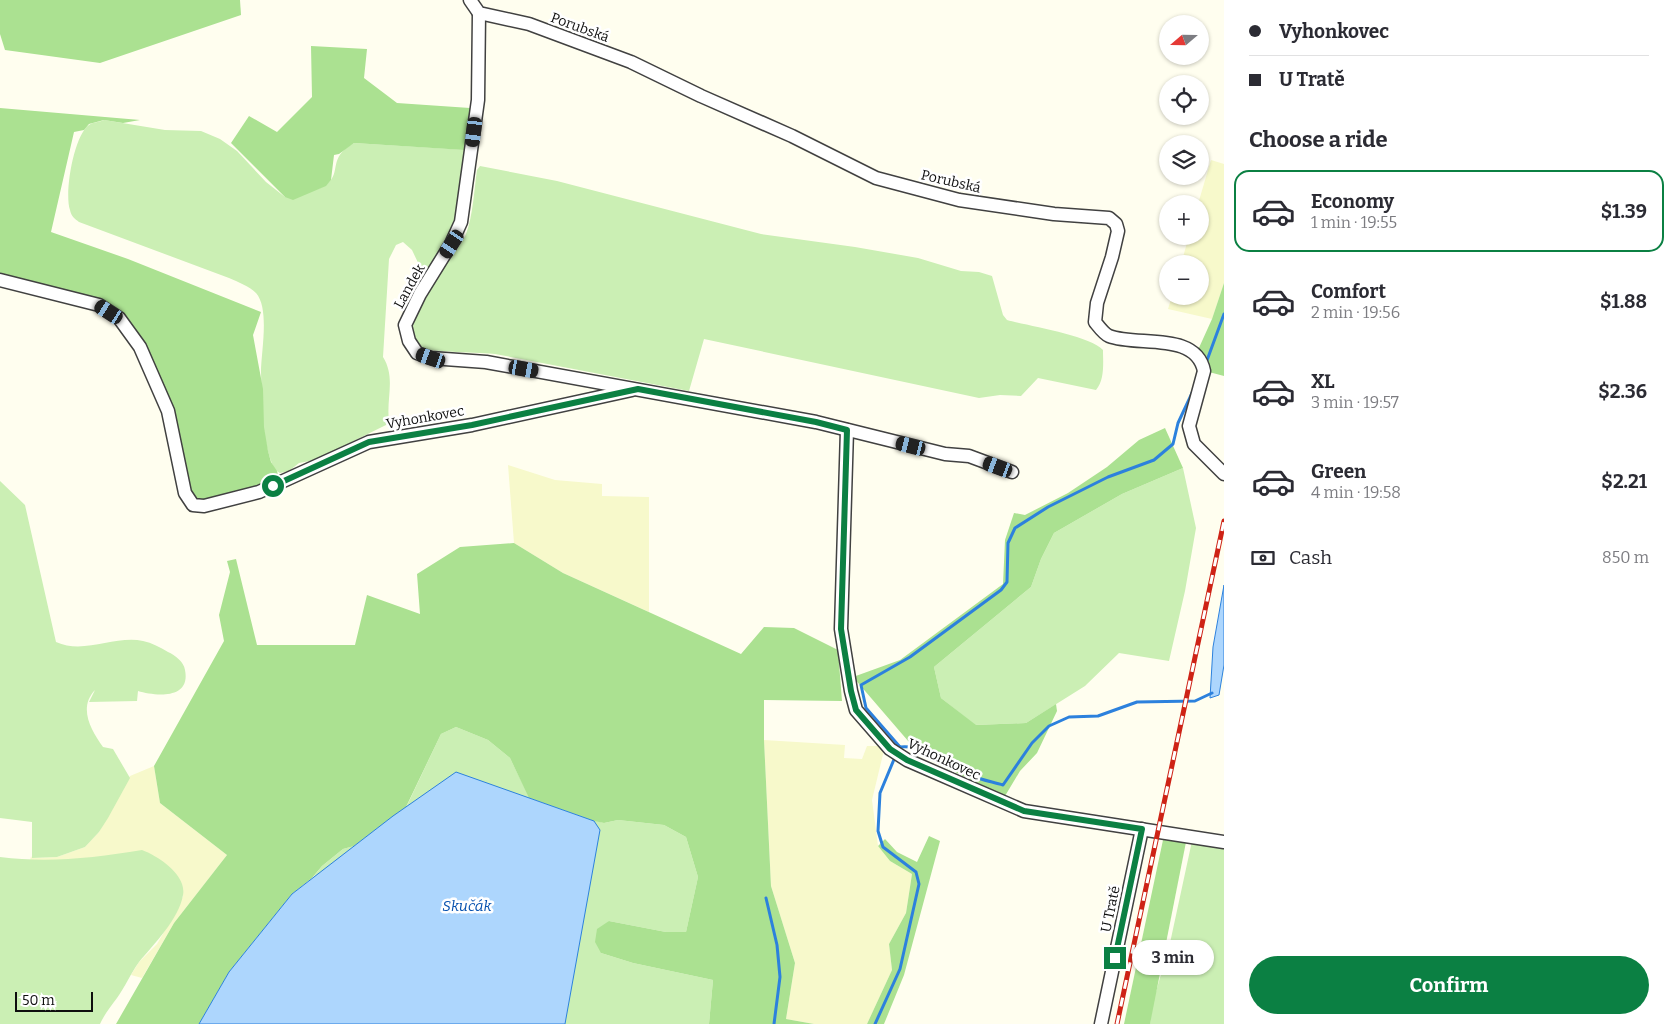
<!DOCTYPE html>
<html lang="en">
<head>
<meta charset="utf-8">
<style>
  body { margin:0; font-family:Bitter,serif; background:#f7f7f7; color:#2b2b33; height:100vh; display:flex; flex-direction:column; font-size:19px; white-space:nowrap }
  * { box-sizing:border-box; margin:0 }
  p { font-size:16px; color:#7c7c81 }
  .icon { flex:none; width:28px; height:28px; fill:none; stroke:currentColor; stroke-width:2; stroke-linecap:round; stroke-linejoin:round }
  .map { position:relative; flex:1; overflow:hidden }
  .side { display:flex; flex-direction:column; background:#fff; width:450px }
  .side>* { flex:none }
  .hud { display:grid; align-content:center; height:110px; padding:0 25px; background:#fff }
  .needle { width:32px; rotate:250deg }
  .fabs { position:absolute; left:1159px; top:15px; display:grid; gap:10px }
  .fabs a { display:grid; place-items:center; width:50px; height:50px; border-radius:50%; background:#fff; box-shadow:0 1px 4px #0004; font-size:25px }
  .scale { position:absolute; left:15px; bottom:12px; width:78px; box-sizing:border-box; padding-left:5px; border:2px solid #0e0e0e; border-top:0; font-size:14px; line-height:18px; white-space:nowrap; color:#0e0e0e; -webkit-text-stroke:4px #fff; paint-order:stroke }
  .end { position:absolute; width:22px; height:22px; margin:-11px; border:6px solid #0b8043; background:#fff; box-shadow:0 0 0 2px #fff }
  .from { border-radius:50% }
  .bubble { position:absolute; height:35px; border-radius:18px; background:#fff; box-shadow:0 1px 4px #0004; font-size:16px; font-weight:700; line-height:35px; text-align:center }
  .car { position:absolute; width:15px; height:30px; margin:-15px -8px; border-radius:6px; box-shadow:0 0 4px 1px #0007; background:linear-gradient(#222 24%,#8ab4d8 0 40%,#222 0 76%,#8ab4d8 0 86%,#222 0) }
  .hud b { display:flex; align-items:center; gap:18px; height:48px; font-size:19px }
  .hud b+b { border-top:1px solid #e1e1e2 }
  .hud i { width:12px; height:12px; background:#2b2b33 }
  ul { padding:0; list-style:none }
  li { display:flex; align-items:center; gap:15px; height:82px; margin:0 10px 8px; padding:0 15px; border:2px solid transparent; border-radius:15px }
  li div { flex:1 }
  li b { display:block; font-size:19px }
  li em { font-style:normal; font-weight:700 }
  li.active { border-color:#0b8043 }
  li>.icon { width:45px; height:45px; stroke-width:1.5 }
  h2 { padding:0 25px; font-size:22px; line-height:60px }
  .pay { display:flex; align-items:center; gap:12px; height:55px; padding:0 25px; font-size:19px }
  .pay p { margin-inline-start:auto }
  .action { display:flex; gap:10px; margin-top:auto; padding:10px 25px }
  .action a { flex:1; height:58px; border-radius:30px; background:#0b8043; color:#fff; font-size:20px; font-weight:700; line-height:58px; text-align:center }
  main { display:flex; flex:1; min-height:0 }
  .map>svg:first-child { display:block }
</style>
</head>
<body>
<main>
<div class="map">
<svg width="1224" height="1024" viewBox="0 0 1224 1024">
  <rect width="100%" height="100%" fill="#fffeef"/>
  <g fill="#f7f9cb">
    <polygon points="1211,160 1224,164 1224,283 1212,319 1168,309 1172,296 1200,296 1200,264 1181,264 1189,236 1200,236 1200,204 1198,204"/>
    <polygon points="508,465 555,480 602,484 602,496 649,497 649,612 563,573 514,543"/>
    <polygon points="764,740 845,745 844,758 862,759 867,746 885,746 872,800 878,846 890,861 912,874 906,913 889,944 892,970 867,1024 814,1024 786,1019 795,963 771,886"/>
    <polygon points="154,766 160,803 227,855 174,923 142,978 131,975 139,962 157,944 175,913 183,896 142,851 100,857 52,861 30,861 31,856 32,858 57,857 85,847 99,832 130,776"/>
  </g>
  <g fill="#cbefb4">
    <path d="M104 120 165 130 201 131 220 139 237 151 266 182 285 197C295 194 320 191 327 184 342 172 327 158 354 143L467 150 455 231 428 272 421 269 412 250 403 242 396 245 389 259 383 357C396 378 386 398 389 421L386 425 315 460 299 463 289 471 280 473 275 470C261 442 262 403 261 372 261 352 270 309 256 293 249 286 238 282 229 278L79 222C75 219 71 216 70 210 64 193 74 135 89 125 93 122 100 122 104 120Z"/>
    <path d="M480 166 557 181 761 234 855 247 918 258 961 271 979 272 992 276 1003 315 1007 320C1029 326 1089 335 1103 350 1103 362 1105 380 1096 390L1038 378 1021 396 1000 395 979 398 704 339 689 391 495 354C485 353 426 351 423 349 388 325 455 259 466 234 473 215 474 191 477 170Z"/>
    <polygon points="1183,468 1196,528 1185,591 1169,661 1119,653 1085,686 1026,723 975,725 941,698 934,667 1031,587 1041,559 1054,533 1122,494"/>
    <path d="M0 481 25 505 56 642C84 655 115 635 143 641 152 643 160 647 168 652 175 655 184 662 185 670 191 700 155 696 138 691L137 701 89 702 95 690C78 708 91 730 103 747L113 749 130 778 108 818 99 832 85 847 57 857 32 858V822L0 818Z"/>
    <polygon points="456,727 488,740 510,758 533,805 604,823 618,820 664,825 686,837 698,877 686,932 666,932 609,921 601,953 633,963 713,980 709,1024 208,1024 300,894 322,866 343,849 361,844 402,816 441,734"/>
    <polygon points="1192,841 1224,847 1224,1024 1150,1024 1151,1009 1170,943"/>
    <path d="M142 850C158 856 187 875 183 895 179 919 154 944 139 962 131 973 125 987 117 998 111 1006 104 1015 100 1024H0V857C48 863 94 858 142 850Z"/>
  </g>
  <g fill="#abe191">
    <polygon points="0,0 240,0 241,15 100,63 5,50 0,34"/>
    <polygon points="311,46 367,49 364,78 397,103 470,108 464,150 354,143 339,154 334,155 331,180 326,186 293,200 285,197 231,143 249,116 277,132 312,97"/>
    <polygon points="0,108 140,120 123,123 104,120 89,124 84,130 74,132 51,232 128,259 261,312 253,335 263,389 264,427 268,451 271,462 277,471 279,479 243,492 195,502 190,498 142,344 118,309 0,280"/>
    <polygon points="1224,283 1224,376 1209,372 1198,350 1212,319"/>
    <polygon points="1165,428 1183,468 1122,494 1054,533 1041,559 1031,587 934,667 941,698 976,725 1026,723 1056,704 1057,711 1037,753 1020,771 1005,796 921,756 853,677 900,660 1003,584 1005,540 1014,513 1025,515 1068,493 1107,467 1139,440"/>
    <polygon points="514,543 563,573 741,654 764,627 794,628 838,650 842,701 764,700 764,740 771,886 795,963 786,1019 814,1024 709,1024 713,980 633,963 601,953 595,942 597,929 609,921 666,932 686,932 698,877 686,837 664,825 618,820 604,823 594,821 529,798 510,758 488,740 456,727 441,734 406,807 354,846 343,849 322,866 312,878 292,894 229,972 199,1024 116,1024 174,923 227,855 160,803 154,766 224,641 219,615 230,572 227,561 236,559 257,645 355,645 367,595 420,614 417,574 460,547"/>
    <polygon points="929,836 940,841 904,975 884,1024 867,1024 892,970 889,944 906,913 912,874 890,861 878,846 885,839 897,852 917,862"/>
    <polygon points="1163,840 1186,842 1150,1024 1124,1024"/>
  </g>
  <g fill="#add6fd" stroke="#2c81dd">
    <polygon points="1224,585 1224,665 1219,695 1210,698 1213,647"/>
    <polygon points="456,772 594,821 600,830 565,1024 199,1024 229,972 292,894 393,816"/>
  </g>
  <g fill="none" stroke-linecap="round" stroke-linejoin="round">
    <g stroke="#2c81dd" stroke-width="3">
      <polyline points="1206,363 1224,314"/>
      <polyline points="900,747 866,708 861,685 910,657 1001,590 1007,582 1008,543 1015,528 1048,507 1108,477 1154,460 1173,444 1178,423 1193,391"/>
      <path d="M899 749 900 747C934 745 944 764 972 776 982 780 993 782 1003 785L1032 743 1049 726 1069 717 1098 716 1137 702 1195 701 1212 693"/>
      <polyline points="766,898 777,945 780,977 774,1024"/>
      <polyline points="875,1024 900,969 919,884 916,872 883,847 878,831 880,793 895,757"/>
    </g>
    <g stroke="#414141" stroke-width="15">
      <g id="street">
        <path d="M470 0 479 13 529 24 631 62 701 96 792 136 876 178 959 200 1054 214 1109 218 1116 224 1118 231 1112 257 1097 303 1095 322C1099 327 1104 334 1109 336 1137 347 1196 331 1204 371L1189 426 1194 444 1224 474"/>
        <polyline points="479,13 478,100 461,222 451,244 420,294 405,325 409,341 417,353 431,358 486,362 816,422 945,454 969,456 1012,472"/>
        <polyline points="0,280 99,305 119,318 140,347 168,411 185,493 193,505 204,506 259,492 369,442 472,425 632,390"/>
        <polyline points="847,430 841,629 851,691 856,710 890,749 907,760 1024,811 1224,842"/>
        <polyline points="1101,1024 1142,829"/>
      </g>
    </g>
    <use href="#street" stroke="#fff" stroke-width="12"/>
    <g stroke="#ce2316" stroke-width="5">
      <polyline id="rail" points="1117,1024 1224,521"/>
    </g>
    <use href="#rail" stroke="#fff" stroke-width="3" stroke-dasharray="9" stroke-linecap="butt"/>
  </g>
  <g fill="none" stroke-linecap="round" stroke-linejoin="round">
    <polyline stroke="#0b8043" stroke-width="6" points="273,486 369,442 472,425 638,389 816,422 847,430 841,629 851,691 856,710 890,749 907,760 1024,811 1142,829 1115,958"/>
  </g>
  <g text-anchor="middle" stroke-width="5" stroke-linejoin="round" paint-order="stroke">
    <g font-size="14" fill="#0e0e0e" stroke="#fff">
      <text transform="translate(580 27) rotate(20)" y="5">Porubská</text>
      <text transform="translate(951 181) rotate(13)" y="5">Porubská</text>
      <text transform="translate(409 286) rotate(-61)" y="5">Landek</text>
      <text transform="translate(425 417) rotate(-10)" y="5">Vyhonkovec</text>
      <text transform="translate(944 759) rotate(25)" y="5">Vyhonkovec</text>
      <text transform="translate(1110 909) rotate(-78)" y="5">U Tratě</text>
    </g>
    <g font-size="15" font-style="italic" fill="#0852af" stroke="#fff">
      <text x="467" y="911">Skučák</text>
    </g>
  </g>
</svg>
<div class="fabs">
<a><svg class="needle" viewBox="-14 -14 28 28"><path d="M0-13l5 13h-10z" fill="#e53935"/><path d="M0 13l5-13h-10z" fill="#7c7c81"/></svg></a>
<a><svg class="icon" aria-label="locate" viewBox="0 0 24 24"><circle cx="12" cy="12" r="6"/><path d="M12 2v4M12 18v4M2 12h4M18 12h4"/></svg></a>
<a><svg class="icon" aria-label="layers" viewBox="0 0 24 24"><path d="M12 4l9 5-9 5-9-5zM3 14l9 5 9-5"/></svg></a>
<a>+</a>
<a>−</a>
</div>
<div class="scale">50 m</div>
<i class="end from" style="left:273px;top:486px"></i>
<i class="end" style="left:1115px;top:958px"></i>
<div class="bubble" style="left:1132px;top:940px;width:82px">3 min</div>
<i class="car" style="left:474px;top:132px;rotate:187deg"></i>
<i class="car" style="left:452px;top:244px;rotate:213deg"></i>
<i class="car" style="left:109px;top:312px;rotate:303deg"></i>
<i class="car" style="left:431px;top:358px;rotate:289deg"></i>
<i class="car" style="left:524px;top:369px;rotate:100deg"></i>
<i class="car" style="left:911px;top:446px;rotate:284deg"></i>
<i class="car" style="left:998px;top:467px;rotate:290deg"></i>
</div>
<section class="side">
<div class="hud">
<b><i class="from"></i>Vyhonkovec</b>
<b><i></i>U Tratě</b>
</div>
<h2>Choose a ride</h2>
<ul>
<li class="active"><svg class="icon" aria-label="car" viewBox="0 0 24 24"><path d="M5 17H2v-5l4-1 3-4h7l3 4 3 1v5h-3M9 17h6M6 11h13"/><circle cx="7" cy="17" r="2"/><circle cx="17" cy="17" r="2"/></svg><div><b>Economy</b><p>1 min · 19:55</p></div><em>$1.39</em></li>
<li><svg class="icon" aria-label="car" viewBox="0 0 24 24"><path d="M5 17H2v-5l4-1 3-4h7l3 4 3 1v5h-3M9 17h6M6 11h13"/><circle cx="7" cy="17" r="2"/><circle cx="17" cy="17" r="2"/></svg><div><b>Comfort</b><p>2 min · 19:56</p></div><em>$1.88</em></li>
<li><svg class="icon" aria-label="car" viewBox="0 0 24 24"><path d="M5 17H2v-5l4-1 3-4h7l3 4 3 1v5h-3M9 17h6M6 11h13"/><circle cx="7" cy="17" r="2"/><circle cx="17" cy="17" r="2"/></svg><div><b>XL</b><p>3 min · 19:57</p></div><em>$2.36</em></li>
<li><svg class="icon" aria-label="car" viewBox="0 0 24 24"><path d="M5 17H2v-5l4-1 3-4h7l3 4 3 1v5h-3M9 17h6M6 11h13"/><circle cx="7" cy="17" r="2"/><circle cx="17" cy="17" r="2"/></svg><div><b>Green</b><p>4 min · 19:58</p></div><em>$2.21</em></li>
</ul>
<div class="pay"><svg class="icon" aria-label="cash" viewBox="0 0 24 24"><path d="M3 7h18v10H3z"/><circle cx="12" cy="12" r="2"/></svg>Cash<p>850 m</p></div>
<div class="action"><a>Confirm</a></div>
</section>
</main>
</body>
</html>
